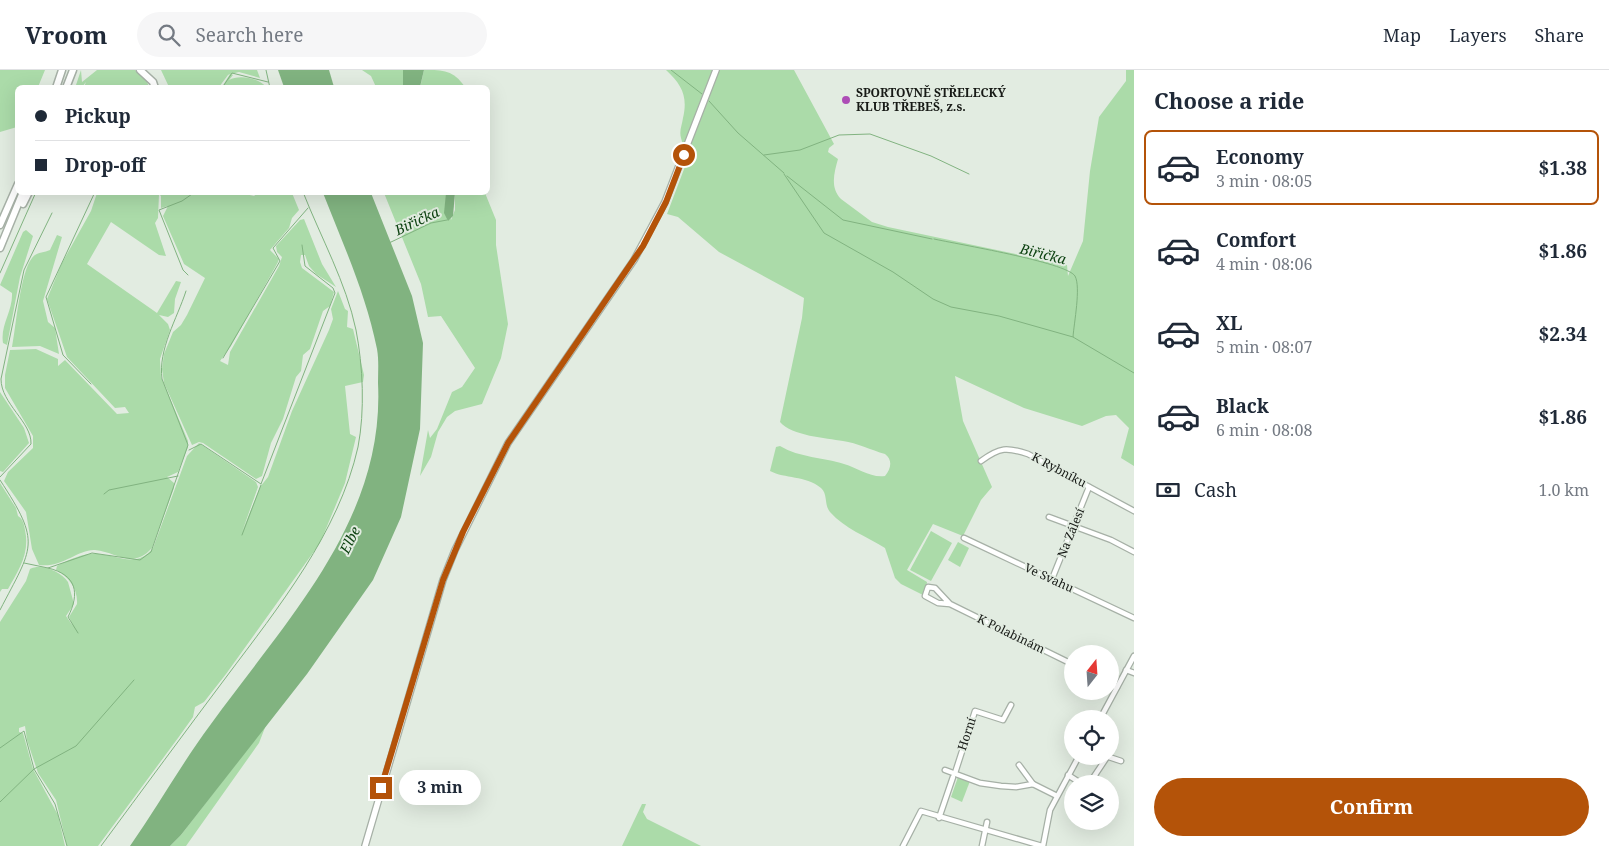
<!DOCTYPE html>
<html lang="en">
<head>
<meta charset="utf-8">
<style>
  body { margin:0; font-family:"Noto Serif",serif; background:#f6f6f7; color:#1f2937; height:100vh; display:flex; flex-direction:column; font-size:19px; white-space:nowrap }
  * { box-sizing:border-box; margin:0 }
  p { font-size:16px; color:#747a83 }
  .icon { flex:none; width:28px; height:28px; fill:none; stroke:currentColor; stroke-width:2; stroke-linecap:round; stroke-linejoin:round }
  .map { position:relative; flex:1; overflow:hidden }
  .details { display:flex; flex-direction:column; background:#fff; width:475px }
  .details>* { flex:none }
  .hud { position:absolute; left:15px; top:15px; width:475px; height:110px; border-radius:8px; box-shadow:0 5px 20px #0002; display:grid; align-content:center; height:110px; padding:0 20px; background:#fff }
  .needle { width:32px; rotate:17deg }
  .tools { position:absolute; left:1064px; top:575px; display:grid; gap:10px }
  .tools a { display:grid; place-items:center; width:55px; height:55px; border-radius:50%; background:#fff; box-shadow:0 5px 20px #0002; font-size:25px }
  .end { position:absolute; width:22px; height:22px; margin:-11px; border:6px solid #b45309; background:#fff; box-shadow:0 0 0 2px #fff }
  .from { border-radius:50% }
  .bubble { position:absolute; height:35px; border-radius:18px; background:#fff; box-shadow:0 5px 20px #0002; font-size:16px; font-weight:700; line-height:35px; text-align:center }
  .hud b { display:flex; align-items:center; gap:18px; height:48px; font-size:19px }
  .hud b+b { border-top:1px solid #e0e1e3 }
  .hud i { width:12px; height:12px; background:#1f2937 }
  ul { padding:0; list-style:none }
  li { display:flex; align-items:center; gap:15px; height:75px; margin:0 10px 8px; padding:0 10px; border:2px solid transparent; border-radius:8px }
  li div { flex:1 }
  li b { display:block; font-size:19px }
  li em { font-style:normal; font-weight:700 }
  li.on { border-color:#b45309 }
  li>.icon { width:45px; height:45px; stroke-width:1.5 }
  h2 { padding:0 20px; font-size:22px; line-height:60px }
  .pay { display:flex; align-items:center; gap:12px; height:55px; padding:0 20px; font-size:19px }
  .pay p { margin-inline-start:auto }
  .action { display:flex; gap:10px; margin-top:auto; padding:10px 20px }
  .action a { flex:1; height:58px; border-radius:30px; background:#b45309; color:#fff; font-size:20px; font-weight:700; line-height:58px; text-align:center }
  header { display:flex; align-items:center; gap:30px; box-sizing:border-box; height:70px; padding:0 25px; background:#fff; border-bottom:1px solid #e0e1e3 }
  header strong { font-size:24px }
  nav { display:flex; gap:28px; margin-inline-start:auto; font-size:18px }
  .search { width:350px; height:45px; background:#f6f6f7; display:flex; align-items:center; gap:12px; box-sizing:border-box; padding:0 18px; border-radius:28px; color:#747a83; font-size:19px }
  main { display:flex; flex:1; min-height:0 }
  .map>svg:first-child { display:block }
</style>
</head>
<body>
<header>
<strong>Vroom</strong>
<div class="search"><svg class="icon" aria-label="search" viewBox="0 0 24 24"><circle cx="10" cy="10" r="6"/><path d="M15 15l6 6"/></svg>Search here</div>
<nav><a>Map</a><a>Layers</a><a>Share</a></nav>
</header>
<main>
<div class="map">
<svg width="1134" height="776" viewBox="0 0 1134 776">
  <rect width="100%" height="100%" fill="#e2ece1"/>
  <g fill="#abdba9">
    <polygon points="0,0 45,0 38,17 18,18 17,57 0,62"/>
    <polygon points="81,0 82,12 97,0 135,0 146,9 149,17 84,17 86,12 82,17 75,18"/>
    <path d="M161 0H257L260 8 239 2 231 4 233 5 229 10C239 4 259 8 266 17H222L230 4 228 5 219 17H169Z"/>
    <polygon points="362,0 403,0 403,17 376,17 371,6"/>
    <path d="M424 0C444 0 453 0 465 17L420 18Z"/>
    <path d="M666 0H794L834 74 829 78 828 82 838 89C834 103 830 118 841 129L872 152 888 157 1067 195 1068 206 1083 171 1090 101 1099 47 1126 11V0H1134V396L1121 388 1129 358 1116 345 1106 346 1082 356 1024 338 955 306 963 351 992 417 981 430 963 466 933 454 907 500 927 512 925 526 901 514 895 508 885 478C866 466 845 459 830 442 824 435 828 424 821 418 805 405 785 409 770 401L776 377 780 376C800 388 823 387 844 394 858 398 870 408 885 406 891 399 893 390 885 384 871 380 857 373 843 371 826 368 792 366 780 352L802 248 804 228 719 182 678 147 667 144 689 86C686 80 682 74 681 68 679 61 682 55 683 48 688 26 682 15 666 0Z"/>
    <path d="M241 123 254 126 258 123H292L299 140 292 148 289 158 270 180 279 189 278 192 231 276 220 291 228 295 230 282 279 196 282 187 277 182 276 176 300 150 304 149 322 194 336 217 316 204 309 196 305 185H301L300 192 302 198 334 222 330 236 323 241 310 279 303 285 301 301 296 307 283 349 271 373 262 406 256 409 203 373 199 372 192 375 164 313 162 299 164 284 173 262 181 255 187 245 205 208 184 194 163 146 168 136 161 138V126L159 124 158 148 155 153 166 186 159 185 111 152 87 194 157 243 176 211 181 212 175 229 174 243 168 247 159 245 168 254 170 260 160 289 161 307 188 371V377L178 402 167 407 174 413V418L152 478C132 500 117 482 95 480 78 479 63 498 39 495L32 479 26 442 4 411 8 402 33 378V366L5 318V305L10 280 36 279 58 289V296L65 290 117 344 129 343 125 337 115 338 67 287 47 229 62 193 91 141 97 123Z"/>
    <polygon points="384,123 446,123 451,150 455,140 455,123 485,123 496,150 496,175 508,254 501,288 482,334 455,341 447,347 438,362 431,387 420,406 428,360 430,368 437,359 452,322 462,317 475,298 441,246 428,247 421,214"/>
    <path d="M26 160 33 166 20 207 7 275 3 273C0 255 13 241 12 223L0 215 23 162Z"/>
    <path d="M57 165 62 167 43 231 48 252 55 258 59 284 40 276 12 277C16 257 20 203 32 188 36 182 44 183 50 180Z"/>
    <path d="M338 221 345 239 348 241 347 257 353 259 364 305 363 312 345 316 350 364 356 367 345 413 320 473 226 604 204 632 195 637 193 647 178 668 98 776H67L56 730 38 703 27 670 25 656 19 658V662L23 663 33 699 58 745 65 776H0V552L26 511 30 499C42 493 61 502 68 512L74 534 66 546 73 556 69 547 77 534C78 519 69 507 56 500L57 496C66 491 79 485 90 484 114 482 135 501 153 478L187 386 199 373 256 412 258 417 242 462 260 417 268 407 292 341 329 260 333 249 331 239Z"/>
    <polygon points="0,322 24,358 29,373 3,402 0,401"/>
    <path d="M0 413 16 438 18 446C23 449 24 454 25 460 30 483 19 500 8 519H2L0 522Z"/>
    <polygon points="931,461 952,473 931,511 910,500"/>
    <polygon points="958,472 969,478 960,497 948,490"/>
    <polygon points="266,655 259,673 186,776 170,776 181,765"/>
    <polygon points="958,707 970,711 962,732 951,727"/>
    <polygon points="642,734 646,734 643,742 647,749 701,776 622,776"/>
  </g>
  <g fill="#81b380">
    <polygon points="278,0 329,0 334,17 284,17"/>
    <polygon points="403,0 424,0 420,17 403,17"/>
    <path d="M323 123H371L412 226 423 273 420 359 401 447 373 510 307 604 181 765 170 776H130C158 736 182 693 211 654 286 550 385 450 378 313 378 302 379 290 377 279 366 224 343 174 323 123Z"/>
    <polygon points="446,123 455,123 453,146 448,151 444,143"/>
  </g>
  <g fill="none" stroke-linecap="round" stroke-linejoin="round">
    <g stroke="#81b380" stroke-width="1">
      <polyline points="266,0 270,18"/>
      <polyline points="671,0 702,24"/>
      <polyline points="222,18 232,3 268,12"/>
      <polyline points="709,31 738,63 784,103"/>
      <polyline points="764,85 800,80 839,65 870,64 931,86 969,104"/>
      <polyline points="784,104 824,163 893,202 933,229 951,237 999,246 1073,267"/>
      <polyline points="787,106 843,150 932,169"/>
      <polyline points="245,122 249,122"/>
      <path d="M934 169C956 174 1066 192 1075 206 1081 217 1074 253 1073 267L1134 303"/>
      <polyline points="389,173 431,153 447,150"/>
      <polyline points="0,203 36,122"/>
      <polyline points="188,205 183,200 159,140 182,131 195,122"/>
      <polyline points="223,288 280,191 273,178 308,138"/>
      <polyline points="91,314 63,285 46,227 95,122"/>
      <polyline points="189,380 201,374 261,414 335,223 333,218 305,196 302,175"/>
      <path d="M0 407 31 374C32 352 1 334 1 309L24 200 52 143"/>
      <path d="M0 410C42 474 33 476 0 540"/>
      <polyline points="104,424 109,420 178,406"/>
      <polyline points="242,465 261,415"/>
      <path d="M24 493 48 498 92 483 140 490 151 482 188 375 162 309C158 279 177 249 186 221"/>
      <path d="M48 498C77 505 80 523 68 547L78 563"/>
      <polyline points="0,678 24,661 34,699 55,734 67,776"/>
      <polyline points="0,732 34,699 76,676 134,610"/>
      <path d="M101 776C143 719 185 662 227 606 278 538 339 462 358 377 365 341 363 296 356 260 346 212 321 168 303 122"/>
    </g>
    <g stroke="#a6b0a6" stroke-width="7">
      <g id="street">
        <path d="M981 391C1000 377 1007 377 1028 384L1134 441"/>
        <polyline points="1049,447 1111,470 1134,482"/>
        <polyline points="964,468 1134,548"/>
        <polyline points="1052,509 1089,417"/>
        <polyline points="950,534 935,518 928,517 925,526 938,533 950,534 1072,594"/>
        <polyline points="1126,600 1134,603"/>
        <polyline points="1110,614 1117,617"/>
        <polyline points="1100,649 1134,586"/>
        <polyline points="1106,686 1121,691"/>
        <polyline points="1019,695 1033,714"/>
        <polyline points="945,700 980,713 1001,716 1016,717 1033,714 1057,726"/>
        <polyline points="955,703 975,641 1003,650 1011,635"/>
        <polyline points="1068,705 1082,714"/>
        <polyline points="1089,714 1107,687"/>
        <polyline points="939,748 953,707"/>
        <polyline points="903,776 921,741 1042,776"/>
        <polyline points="982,776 987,752"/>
        <polyline points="1043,776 1050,740 1079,686"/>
      </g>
    </g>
    <g stroke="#a6b0a6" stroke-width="8">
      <polyline id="secondary" points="365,776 443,510 455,480 508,373 634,190 665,132 716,0"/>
    </g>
    <g stroke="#a6b0a6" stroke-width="9">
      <g id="primary">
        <polyline points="140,0 153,12 155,18"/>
        <polyline points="56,18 62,0"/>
        <polyline points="66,18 73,0"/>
        <polyline points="23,134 29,122"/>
        <polyline points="0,155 18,114"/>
        <polyline points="0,178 23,122"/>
      </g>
    </g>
    <use href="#street" stroke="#fff" stroke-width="4.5"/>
    <use href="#secondary" stroke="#fff" stroke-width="5.5"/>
    <use href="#primary" stroke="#fff" stroke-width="6"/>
  </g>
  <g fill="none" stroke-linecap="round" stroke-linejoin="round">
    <polyline stroke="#b45309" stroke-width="6" points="381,718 443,510 463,462 508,373 643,176 666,132 684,85"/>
  </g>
  <circle fill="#ad4db6" stroke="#e2ece1" stroke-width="2" cx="846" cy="30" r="5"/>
  <g text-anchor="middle" stroke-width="4" stroke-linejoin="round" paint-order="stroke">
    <g font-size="12" font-weight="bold" fill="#171a16" stroke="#e2ece1" text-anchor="start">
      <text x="856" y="27">SPORTOVNĚ STŘELECKÝ<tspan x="856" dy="14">KLUB TŘEBEŠ, z.s.</tspan></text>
    </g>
    <g font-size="12" fill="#171a16" stroke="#e2ece1">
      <text transform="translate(1059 400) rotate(28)" y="4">K Rybníku</text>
      <text transform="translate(1071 463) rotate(-68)" y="4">Na Zálesí</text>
      <text transform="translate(1049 508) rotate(25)" y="4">Ve Svahu</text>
      <text transform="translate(1011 564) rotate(26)" y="4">K Polabinám</text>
      <text transform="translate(967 664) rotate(-72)" y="4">Horní</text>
    </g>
    <g font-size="14" font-style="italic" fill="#0e4312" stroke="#e2ece1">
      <text transform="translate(417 151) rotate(-25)" y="5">Biřička</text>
      <text transform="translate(1043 184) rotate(14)" y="5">Biřička</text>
      <text transform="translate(350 470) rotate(-63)" y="5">Elbe</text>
    </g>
  </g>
</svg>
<div class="tools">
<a><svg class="needle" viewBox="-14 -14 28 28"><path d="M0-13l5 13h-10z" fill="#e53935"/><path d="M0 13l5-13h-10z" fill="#747a83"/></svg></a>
<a><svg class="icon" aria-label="locate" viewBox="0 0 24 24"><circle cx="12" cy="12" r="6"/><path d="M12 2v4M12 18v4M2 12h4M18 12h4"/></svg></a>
<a><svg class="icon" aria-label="layers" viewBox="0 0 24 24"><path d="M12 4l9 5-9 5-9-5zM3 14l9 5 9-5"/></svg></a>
</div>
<i class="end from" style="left:684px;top:85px"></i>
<i class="end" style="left:381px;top:718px"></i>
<div class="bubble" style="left:399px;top:700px;width:82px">3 min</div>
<div class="hud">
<b><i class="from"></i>Pickup</b>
<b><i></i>Drop-off</b>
</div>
</div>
<section class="details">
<h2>Choose a ride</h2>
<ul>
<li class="on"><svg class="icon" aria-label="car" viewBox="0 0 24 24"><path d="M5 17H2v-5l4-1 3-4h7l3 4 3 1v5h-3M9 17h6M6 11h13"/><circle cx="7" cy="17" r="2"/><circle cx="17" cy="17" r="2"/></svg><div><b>Economy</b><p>3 min · 08:05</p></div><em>$1.38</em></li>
<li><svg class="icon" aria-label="car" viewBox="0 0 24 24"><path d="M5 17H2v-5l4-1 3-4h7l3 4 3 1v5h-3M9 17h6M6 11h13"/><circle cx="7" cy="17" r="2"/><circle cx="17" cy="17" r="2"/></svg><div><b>Comfort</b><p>4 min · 08:06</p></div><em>$1.86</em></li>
<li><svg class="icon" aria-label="car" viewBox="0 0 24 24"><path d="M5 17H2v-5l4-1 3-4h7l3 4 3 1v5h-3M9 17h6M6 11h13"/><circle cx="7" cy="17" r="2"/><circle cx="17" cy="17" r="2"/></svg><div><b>XL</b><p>5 min · 08:07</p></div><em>$2.34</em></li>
<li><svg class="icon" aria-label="car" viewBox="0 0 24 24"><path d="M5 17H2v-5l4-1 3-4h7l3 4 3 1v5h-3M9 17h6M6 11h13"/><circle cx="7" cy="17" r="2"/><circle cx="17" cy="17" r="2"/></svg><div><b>Black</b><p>6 min · 08:08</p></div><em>$1.86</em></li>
</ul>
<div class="pay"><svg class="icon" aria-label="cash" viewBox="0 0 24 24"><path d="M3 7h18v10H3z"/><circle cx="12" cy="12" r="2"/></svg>Cash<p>1.0 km</p></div>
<div class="action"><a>Confirm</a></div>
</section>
</main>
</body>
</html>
